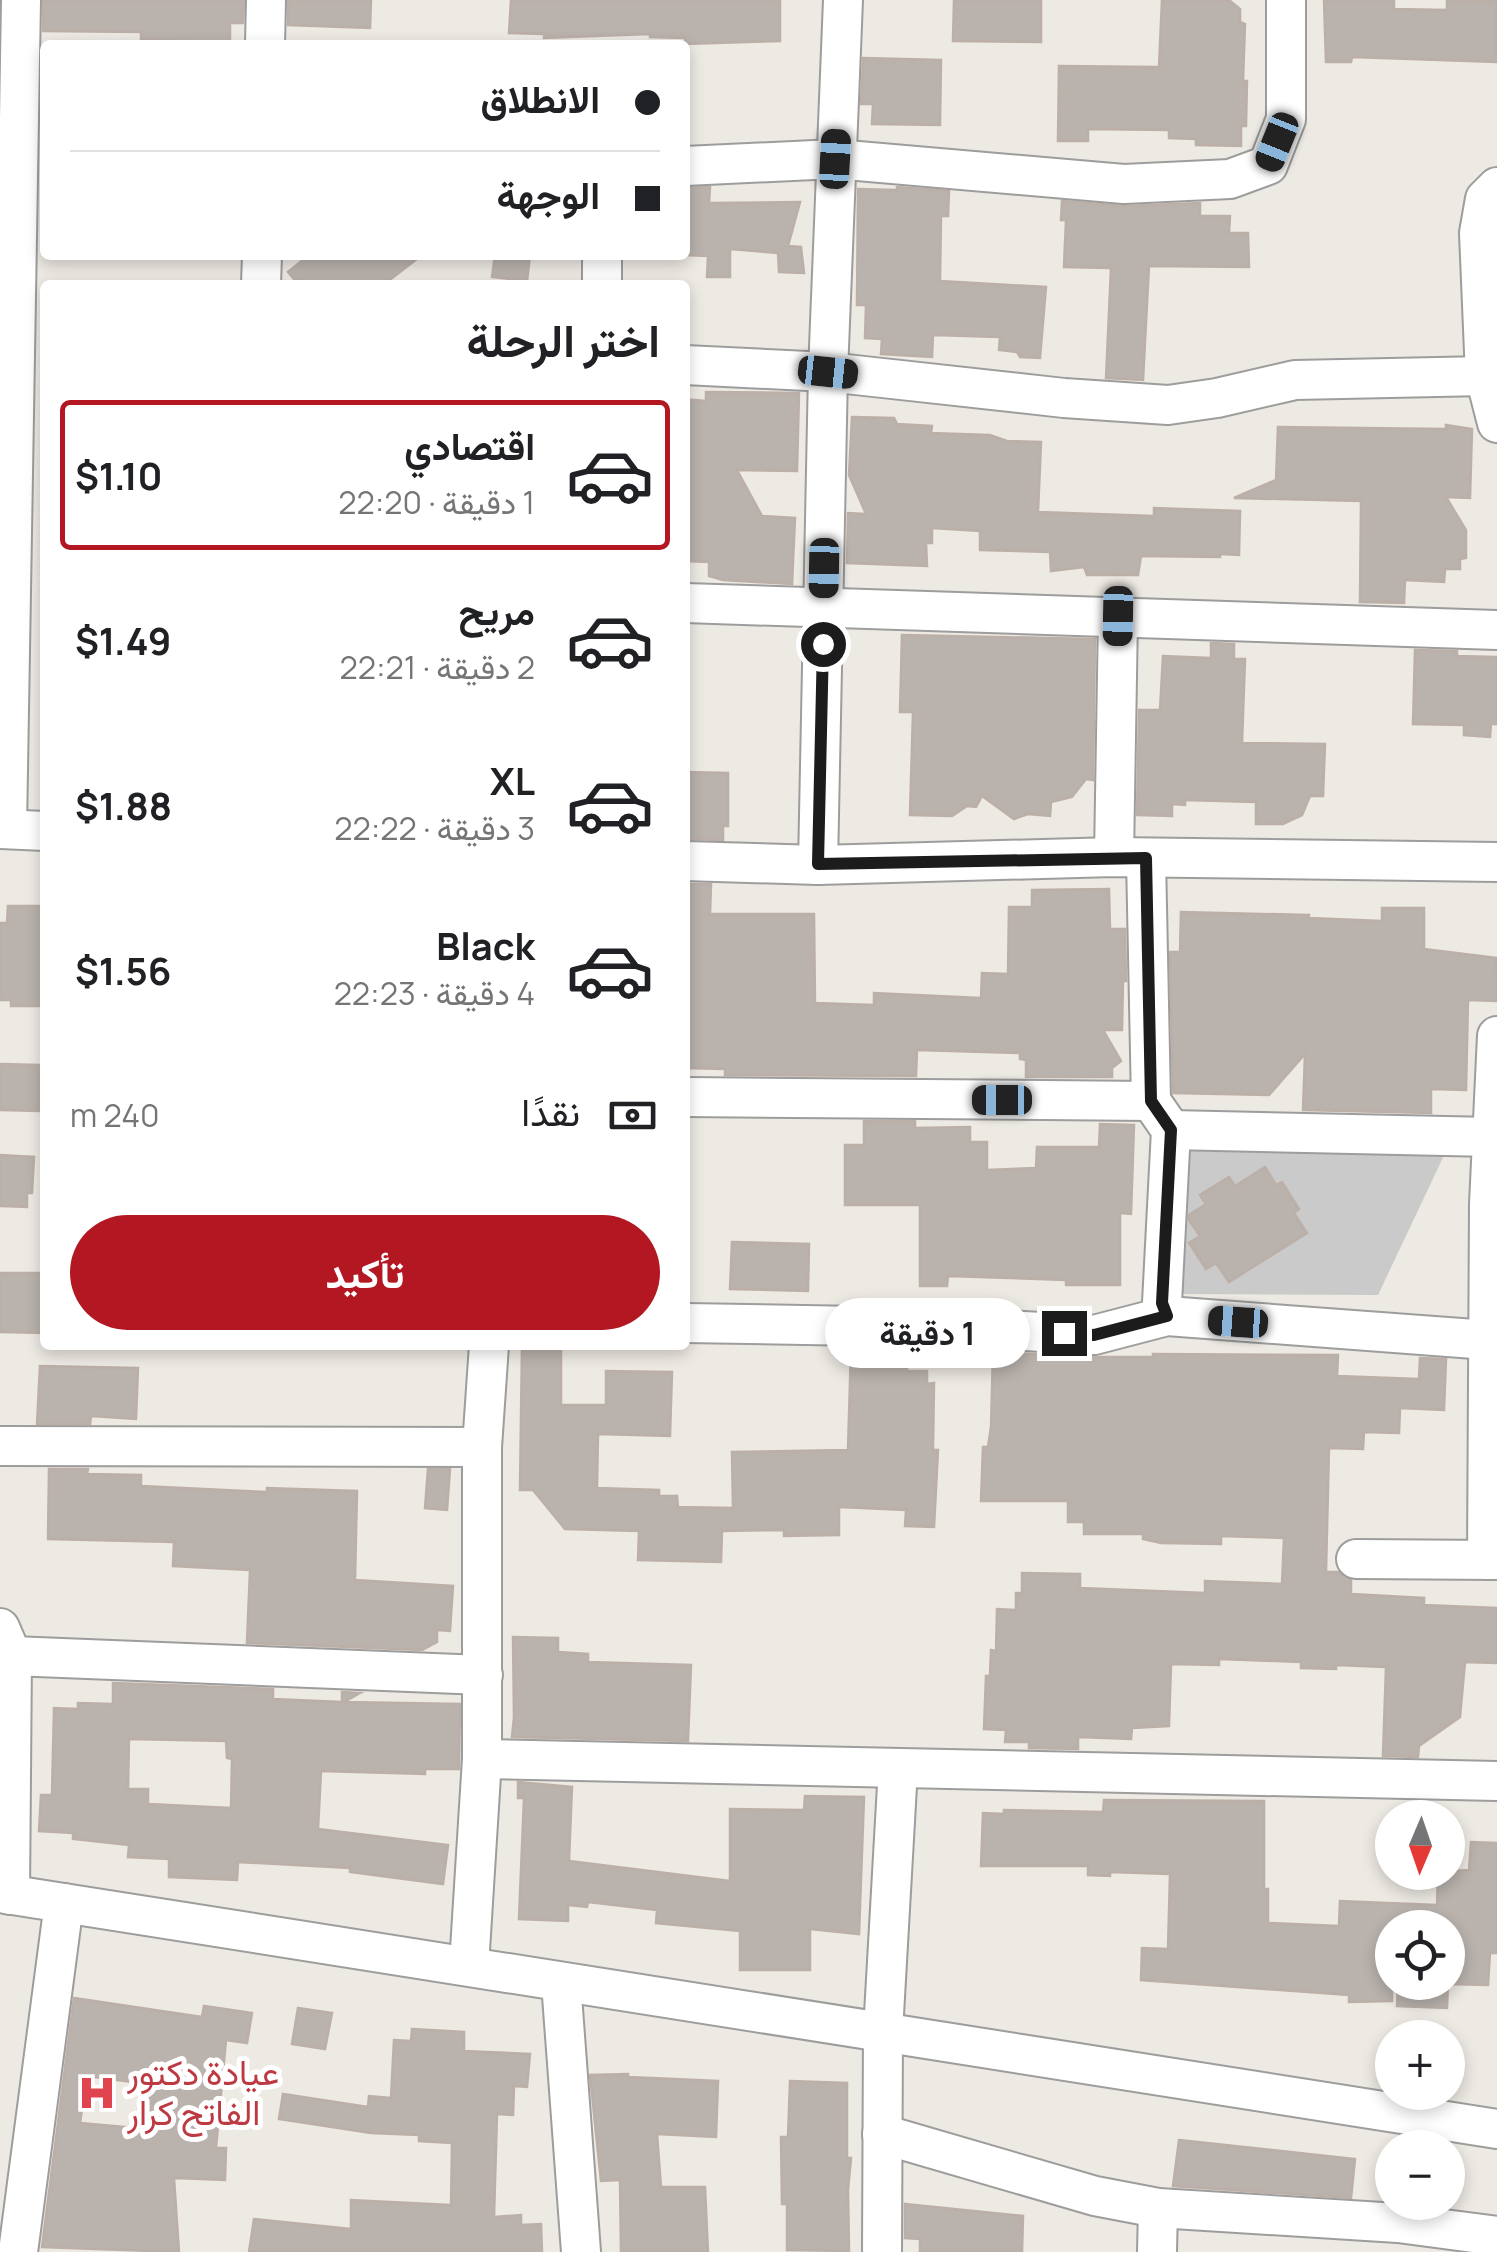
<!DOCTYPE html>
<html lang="ar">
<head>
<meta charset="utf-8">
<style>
  body { margin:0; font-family:Manrope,Vazirmatn,sans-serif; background:#f2f2f2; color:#202124; direction:rtl; height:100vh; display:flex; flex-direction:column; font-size:38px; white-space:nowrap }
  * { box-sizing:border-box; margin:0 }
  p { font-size:32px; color:#757577 }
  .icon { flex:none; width:55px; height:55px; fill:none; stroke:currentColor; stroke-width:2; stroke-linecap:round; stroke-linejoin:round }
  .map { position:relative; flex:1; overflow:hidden; direction:ltr }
  .sheet { position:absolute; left:40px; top:280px; width:650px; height:1070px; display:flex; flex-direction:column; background:#fff; border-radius:10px; box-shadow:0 5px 15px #0003; direction:rtl }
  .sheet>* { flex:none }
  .hud { position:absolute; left:40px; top:40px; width:650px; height:220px; border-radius:10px; box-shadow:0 5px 15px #0003; direction:rtl; display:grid; align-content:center; height:220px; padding:0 30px; background:#fff }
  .needle { width:65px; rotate:182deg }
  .fabs { position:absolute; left:1375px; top:1800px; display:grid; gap:20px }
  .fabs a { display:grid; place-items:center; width:90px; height:90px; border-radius:50%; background:#fff; box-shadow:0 5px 15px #0003; font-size:50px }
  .end { position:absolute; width:45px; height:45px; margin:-22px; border:12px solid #1c1c1c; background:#fff; box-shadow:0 0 0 5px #fff }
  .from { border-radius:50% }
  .bubble { position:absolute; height:70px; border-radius:35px; background:#fff; box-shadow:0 5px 15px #0003; font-size:32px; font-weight:700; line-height:70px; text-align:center; direction:rtl }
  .car { position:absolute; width:30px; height:60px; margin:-30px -15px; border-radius:12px; box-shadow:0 0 8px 2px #0007; background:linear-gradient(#222 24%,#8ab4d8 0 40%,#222 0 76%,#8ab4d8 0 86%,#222 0) }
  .hud b { display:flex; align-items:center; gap:35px; height:95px; font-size:38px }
  .hud b+b { border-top:2px solid #e0e0e0 }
  .hud i { width:25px; height:25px; background:#202124 }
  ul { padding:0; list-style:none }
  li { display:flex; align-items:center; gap:30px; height:150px; margin:0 20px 15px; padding:0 10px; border:5px solid transparent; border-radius:10px }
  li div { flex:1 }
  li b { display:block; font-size:38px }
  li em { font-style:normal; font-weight:700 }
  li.current { border-color:#b21722 }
  li>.icon { width:90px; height:90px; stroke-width:1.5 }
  h2 { padding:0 30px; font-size:45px; line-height:120px }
  .pay { display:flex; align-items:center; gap:25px; height:110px; padding:0 30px; font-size:38px }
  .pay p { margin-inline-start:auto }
  .action { display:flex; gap:20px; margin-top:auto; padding:20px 30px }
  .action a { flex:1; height:115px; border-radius:60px; background:#b21722; color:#fff; font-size:40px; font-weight:700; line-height:115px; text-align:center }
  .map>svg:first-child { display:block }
</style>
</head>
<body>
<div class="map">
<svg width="1497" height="2252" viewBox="0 0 1497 2252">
  <rect width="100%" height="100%" fill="#ede9e3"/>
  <polygon fill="#cacaca" points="1187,1145 1447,1149 1378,1295 1181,1294"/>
  <g fill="#b9b2ad" stroke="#bcafa8" stroke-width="2.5" fill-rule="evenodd">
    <polygon points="43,0 244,0 243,23 230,23 230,43 141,39 141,32 43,31"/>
    <polygon points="288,0 371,0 370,28 288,25"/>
    <polygon points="511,0 780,0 780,41 685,44 685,38 650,37 650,34 544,38 544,34 509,33"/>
    <polygon points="954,0 1041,0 1041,42 953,41"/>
    <polygon points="1162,0 1229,0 1240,9 1240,22 1245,24 1243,81 1247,81 1246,126 1241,126 1241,146 1196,145 1196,139 1169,138 1169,130 1088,129 1088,141 1058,141 1059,66 1159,67"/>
    <polygon points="1324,0 1394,0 1394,9 1447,10 1447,0 1496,1 1496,62 1352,57 1351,62 1326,62"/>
    <polygon points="863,58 941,60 940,125 872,124 873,104 861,104"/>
    <polygon points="710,187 709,203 800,202 788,246 801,247 804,273 779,272 778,253 730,249 730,277 707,277 708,256 685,255 685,188"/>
    <polygon points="897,187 949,191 948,216 941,216 940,281 1046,287 1040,358 1020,357 1017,352 999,350 1000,337 933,335 932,357 881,354 882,339 865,338 866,305 857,305 858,189 897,190"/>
    <polygon points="1062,201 1125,206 1200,203 1200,216 1230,216 1229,233 1248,233 1249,267 1149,266 1143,380 1106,378 1111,268 1064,267 1066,220 1061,220"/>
    <polygon points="309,255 422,255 383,285 299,285 288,272"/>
    <polygon points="495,255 530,255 527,281 492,277"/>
    <polygon points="706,392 799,393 797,471 737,470 762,516 795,518 792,584 723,580 709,576 709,562 685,561 685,399 706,401"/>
    <polygon points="852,417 894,418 897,424 932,426 931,433 990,435 1007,441 1041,442 1038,512 1154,516 1154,508 1240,511 1239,555 1220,554 1220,557 1141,556 1138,575 1087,575 1084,567 1051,571 1050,552 980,550 980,531 932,528 932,543 926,543 927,566 847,563 848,513 866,514 849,475"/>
    <polygon points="1446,425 1472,429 1470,498 1446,497 1466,530 1466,558 1460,559 1460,569 1445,569 1444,582 1405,580 1404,603 1360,602 1361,501 1234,498 1276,480 1278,427 1446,429"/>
    <polygon points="902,635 1095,639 1093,780 1086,779 1072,797 1051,802 1050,816 1028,814 1014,819 982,796 976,807 967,806 952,816 910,815 913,712 900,712"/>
    <polygon points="1211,643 1234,644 1234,659 1245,659 1242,743 1325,744 1323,796 1310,796 1302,815 1283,824 1256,824 1256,802 1185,800 1185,805 1172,804 1172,816 1137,815 1139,710 1160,710 1163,656 1211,658"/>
    <polygon points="1415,650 1457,651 1457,656 1497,657 1497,724 1491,724 1490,737 1464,735 1464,725 1413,724"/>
    <polygon points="685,772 728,773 728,826 723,826 723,840 685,839"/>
    <polygon points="685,884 711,884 710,914 814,914 815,1003 874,1005 874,993 981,998 982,973 1008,974 1009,907 1032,907 1032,890 1109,889 1110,929 1125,929 1126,981 1123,981 1122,1030 1103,1030 1121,1061 1112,1068 1112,1077 1026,1077 1026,1060 1020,1059 1020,1053 917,1050 916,1076 725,1075 725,1069 685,1068"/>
    <polygon points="8,906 45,906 43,1006 11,1006 11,1000 0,1000 0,923 7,923"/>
    <polygon points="1382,908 1424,908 1424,949 1496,958 1497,1001 1468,1000 1466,1090 1431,1089 1431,1113 1303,1110 1305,1054 1269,1095 1173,1093 1170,952 1180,952 1181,912 1309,915 1309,918 1382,921"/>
    <polygon points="0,1064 40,1065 39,1111 0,1110"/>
    <polygon points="864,1121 915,1121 915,1128 970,1127 970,1142 987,1142 987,1170 1036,1168 1037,1147 1099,1147 1100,1124 1134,1125 1131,1214 1120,1213 1120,1285 1066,1285 1066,1280 948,1276 947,1286 920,1286 920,1205 845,1205 845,1145 864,1145"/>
    <polygon points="0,1155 34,1157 32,1193 27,1193 27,1207 0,1206"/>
    <polygon points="1265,1167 1276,1185 1282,1182 1299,1209 1294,1213 1307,1233 1229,1282 1216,1263 1206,1269 1189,1243 1200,1236 1189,1220 1189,1215 1206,1204 1200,1195 1229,1177 1235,1186"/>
    <polygon points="732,1242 809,1244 808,1291 730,1289"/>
    <polygon points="0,1273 45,1273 45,1333 0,1332"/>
    <polygon points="522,1345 561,1345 561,1405 606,1405 606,1371 672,1372 670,1436 598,1434 597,1488 659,1490 659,1496 677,1496 678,1507 733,1508 732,1452 848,1450 851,1348 907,1349 907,1371 927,1371 927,1384 934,1383 933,1450 938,1450 934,1527 905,1526 906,1510 839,1507 839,1535 784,1536 784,1530 722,1531 721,1562 638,1560 639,1531 565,1529 533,1490 520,1490"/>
    <polygon points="993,1352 1093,1357 1153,1357 1153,1354 1338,1355 1337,1376 1419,1379 1420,1358 1446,1359 1444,1410 1400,1408 1399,1433 1364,1432 1363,1449 1329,1448 1326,1572 1338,1572 1351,1580 1351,1594 1424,1598 1424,1605 1497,1608 1497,1663 1465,1662 1460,1717 1419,1746 1418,1757 1383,1756 1386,1667 1336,1665 1336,1669 1301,1668 1301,1662 1219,1659 1219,1665 1171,1664 1169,1726 1132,1728 1131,1739 1078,1737 1078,1749 1029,1748 1029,1742 1005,1742 1006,1730 984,1729 986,1676 990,1676 991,1650 996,1651 997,1609 1016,1610 1016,1593 1022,1593 1022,1573 1080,1574 1080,1588 1205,1593 1205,1581 1282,1584 1284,1538 1221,1536 1221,1544 1161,1543 1143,1539 1143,1534 1084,1534 1084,1522 1068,1522 1068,1501 981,1501 983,1447 988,1447 991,1427"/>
    <polygon points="40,1366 138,1368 136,1419 91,1416 90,1424 37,1424"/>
    <polygon points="49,1469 88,1469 87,1474 141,1475 141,1486 267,1492 267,1488 357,1491 355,1580 453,1586 450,1631 437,1630 437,1642 422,1650 247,1643 250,1570 173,1566 174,1542 48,1539"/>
    <polygon points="428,1469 450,1469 447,1510 425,1508"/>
    <polygon points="513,1637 558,1638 558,1652 588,1654 588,1662 691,1665 688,1741 512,1737 514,1717"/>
    <path d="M113 1683 273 1689V1699L342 1702V1692L360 1693 344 1702 460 1704 459 1769H425V1774L321 1771 318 1829 448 1845 443 1884 350 1872V1868L238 1862 237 1880 169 1877V1859L128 1857 129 1845 73 1839V1833L39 1831 41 1795H52L54 1708 78 1709V1703L113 1704ZM129 1739 226 1741 227 1758 232 1759 231 1808 148 1804V1789H128Z"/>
    <polygon points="518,1782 572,1787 569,1861 730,1881 730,1809 804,1810 805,1796 864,1797 859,1934 810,1929 810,1970 740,1970 740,1931 656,1923 657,1910 588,1902 587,1907 568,1905 568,1921 519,1919 524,1798 518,1798"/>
    <polygon points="1104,1800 1264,1801 1264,1889 1268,1889 1268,1923 1339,1926 1340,1901 1437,1905 1438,1872 1469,1870 1471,1842 1497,1843 1497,1953 1490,1953 1488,1985 1448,1984 1447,2008 1397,2006 1398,1982 1448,1982 1448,1928 1392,1928 1392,2001 1349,2002 1349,1995 1141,1980 1142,1948 1168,1949 1170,1874 1110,1872 1110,1876 1088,1875 1088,1866 981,1866 983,1813 1004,1814 1004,1810 1103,1812"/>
    <path d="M74 1998 202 2017 204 2006 252 2013 247 2043 226 2040 216 2148H226L225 2180 174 2178 179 2252 42 2247ZM87 2076 140 2083 136 2128 80 2123Z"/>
    <polygon points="298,2008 332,2013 325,2049 292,2044"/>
    <polygon points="412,2029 464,2032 464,2051 530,2054 527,2087 514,2086 513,2115 497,2114 494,2217 521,2215 521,2225 541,2224 542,2252 249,2252 254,2219 351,2229 351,2200 451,2205 452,2143 419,2141 419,2135 371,2133 279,2119 283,2094 368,2107 369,2096 391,2098 394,2040 411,2041"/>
    <polygon points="628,2074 628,2077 718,2081 716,2137 657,2134 661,2187 705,2187 708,2252 621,2252 620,2180 601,2181 590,2075"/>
    <polygon points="790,2081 847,2083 847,2158 851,2158 848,2190 849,2251 787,2250 787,2204 782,2204 781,2137 788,2137"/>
    <polygon points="1179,2140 1355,2159 1351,2198 1173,2186"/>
    <polygon points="905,2204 1023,2216 1022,2252 920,2252 920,2239 905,2238"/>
  </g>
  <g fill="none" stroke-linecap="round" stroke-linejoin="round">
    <g stroke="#9d9d9d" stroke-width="42">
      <g id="minor">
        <polyline points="265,45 266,0"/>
        <polyline points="685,166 835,159 1124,184 1230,179 1268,165 1286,119 1286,0"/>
        <polyline points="1497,187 1485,199 1479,233 1485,376 1497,423"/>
        <polyline points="261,285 262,255"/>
        <polyline points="602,285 602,255"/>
        <polyline points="685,365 828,372 1064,398 1168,405 1217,398 1295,380 1485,376"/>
        <polyline points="685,603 1497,630"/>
        <polyline points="0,829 45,831"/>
        <polyline points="7,829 21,0"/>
        <polyline points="1114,857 1118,616"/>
        <polyline points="1146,858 1151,1101 1171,1130 1162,1303 1167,1316"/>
        <polyline points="685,861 818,865 1114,857 1497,862"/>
        <polyline points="818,865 828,372 843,0"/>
        <polyline points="685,1097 1151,1101"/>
        <polyline points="1171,1130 1492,1137"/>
        <polyline points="685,1323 974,1328 1094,1335 1167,1316 1488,1340"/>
        <polyline points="0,1446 482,1447"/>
        <polyline points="1356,1559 1497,1560"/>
        <polyline points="1487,1560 1489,1204 1497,1036"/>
        <polyline points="0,1628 12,1656 10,1895"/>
        <polyline points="12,1656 483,1675"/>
        <polyline points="482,1759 1497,1781"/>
        <polyline points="0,1893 1497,2129"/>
        <polyline points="469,1966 482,1759 482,1447 489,1345"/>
        <polyline points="561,1982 581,2252"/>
        <polyline points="882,2134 1095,2196 1158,2208 1398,2223 1497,2236"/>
        <polyline points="18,2252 64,1903"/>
        <polyline points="882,2252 883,2032 898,1768"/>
        <polyline points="1157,2252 1158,2208"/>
      </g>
    </g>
    <use href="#minor" stroke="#fff" stroke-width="38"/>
  </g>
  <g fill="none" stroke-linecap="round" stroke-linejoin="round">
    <polyline stroke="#1c1c1c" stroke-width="12" points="823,644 818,864 1146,858 1151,1101 1171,1130 1162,1303 1167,1316 1094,1335 1064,1333"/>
  </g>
  <defs>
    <g id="hospital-bare" transform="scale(3)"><path d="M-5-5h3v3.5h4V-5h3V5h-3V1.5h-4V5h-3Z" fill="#e0444e" stroke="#fff" stroke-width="2.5" paint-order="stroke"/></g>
  </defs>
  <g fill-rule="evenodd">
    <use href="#hospital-bare" x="97" y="2093"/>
  </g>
  <g text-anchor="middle" stroke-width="10" stroke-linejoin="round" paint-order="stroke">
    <g font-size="35" fill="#be3a42" stroke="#fff" text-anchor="start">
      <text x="127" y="2085">عيادة دكتور<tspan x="127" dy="40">الفاتح كرار</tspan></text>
    </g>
  </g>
</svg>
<div class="fabs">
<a><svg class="needle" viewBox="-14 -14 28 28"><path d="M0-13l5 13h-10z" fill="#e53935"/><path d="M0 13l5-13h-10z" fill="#757577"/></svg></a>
<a><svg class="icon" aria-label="locate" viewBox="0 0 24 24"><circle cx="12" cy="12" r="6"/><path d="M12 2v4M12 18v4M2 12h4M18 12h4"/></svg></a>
<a>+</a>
<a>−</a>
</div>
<i class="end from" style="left:823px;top:644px"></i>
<i class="end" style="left:1064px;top:1333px"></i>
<div class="bubble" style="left:825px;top:1298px;width:205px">1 دقيقة</div>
<i class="car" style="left:1277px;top:142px;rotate:202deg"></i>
<i class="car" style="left:835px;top:159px;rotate:3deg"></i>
<i class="car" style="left:828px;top:372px;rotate:96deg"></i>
<i class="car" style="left:824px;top:568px;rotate:181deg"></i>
<i class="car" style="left:1118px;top:616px;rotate:181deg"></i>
<i class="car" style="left:1002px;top:1100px;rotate:270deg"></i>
<i class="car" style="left:1238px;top:1322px;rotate:274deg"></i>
<div class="hud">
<b><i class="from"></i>الانطلاق</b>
<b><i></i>الوجهة</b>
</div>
<section class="sheet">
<h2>اختر الرحلة</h2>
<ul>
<li class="current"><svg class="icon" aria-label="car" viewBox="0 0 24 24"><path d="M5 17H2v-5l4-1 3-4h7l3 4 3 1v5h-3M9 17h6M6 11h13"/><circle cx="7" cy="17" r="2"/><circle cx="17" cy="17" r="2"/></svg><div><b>اقتصادي</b><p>1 دقيقة · 22:20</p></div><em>$1.10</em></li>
<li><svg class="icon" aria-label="car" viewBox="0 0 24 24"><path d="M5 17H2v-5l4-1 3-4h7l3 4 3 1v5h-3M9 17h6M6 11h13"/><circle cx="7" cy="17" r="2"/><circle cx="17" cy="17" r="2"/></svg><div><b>مريح</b><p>2 دقيقة · 22:21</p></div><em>$1.49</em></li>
<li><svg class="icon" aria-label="car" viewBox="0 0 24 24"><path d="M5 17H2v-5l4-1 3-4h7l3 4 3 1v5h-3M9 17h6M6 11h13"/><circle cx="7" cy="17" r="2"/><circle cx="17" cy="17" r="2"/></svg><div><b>XL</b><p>3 دقيقة · 22:22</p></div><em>$1.88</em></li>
<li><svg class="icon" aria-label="car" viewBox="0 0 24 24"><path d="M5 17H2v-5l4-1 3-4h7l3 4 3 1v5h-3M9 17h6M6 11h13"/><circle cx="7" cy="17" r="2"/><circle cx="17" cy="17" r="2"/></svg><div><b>Black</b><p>4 دقيقة · 22:23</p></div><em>$1.56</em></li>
</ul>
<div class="pay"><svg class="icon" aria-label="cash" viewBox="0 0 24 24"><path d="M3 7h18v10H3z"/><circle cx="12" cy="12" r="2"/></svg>نقدًا<p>240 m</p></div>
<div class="action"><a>تأكيد</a></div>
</section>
</div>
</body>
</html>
